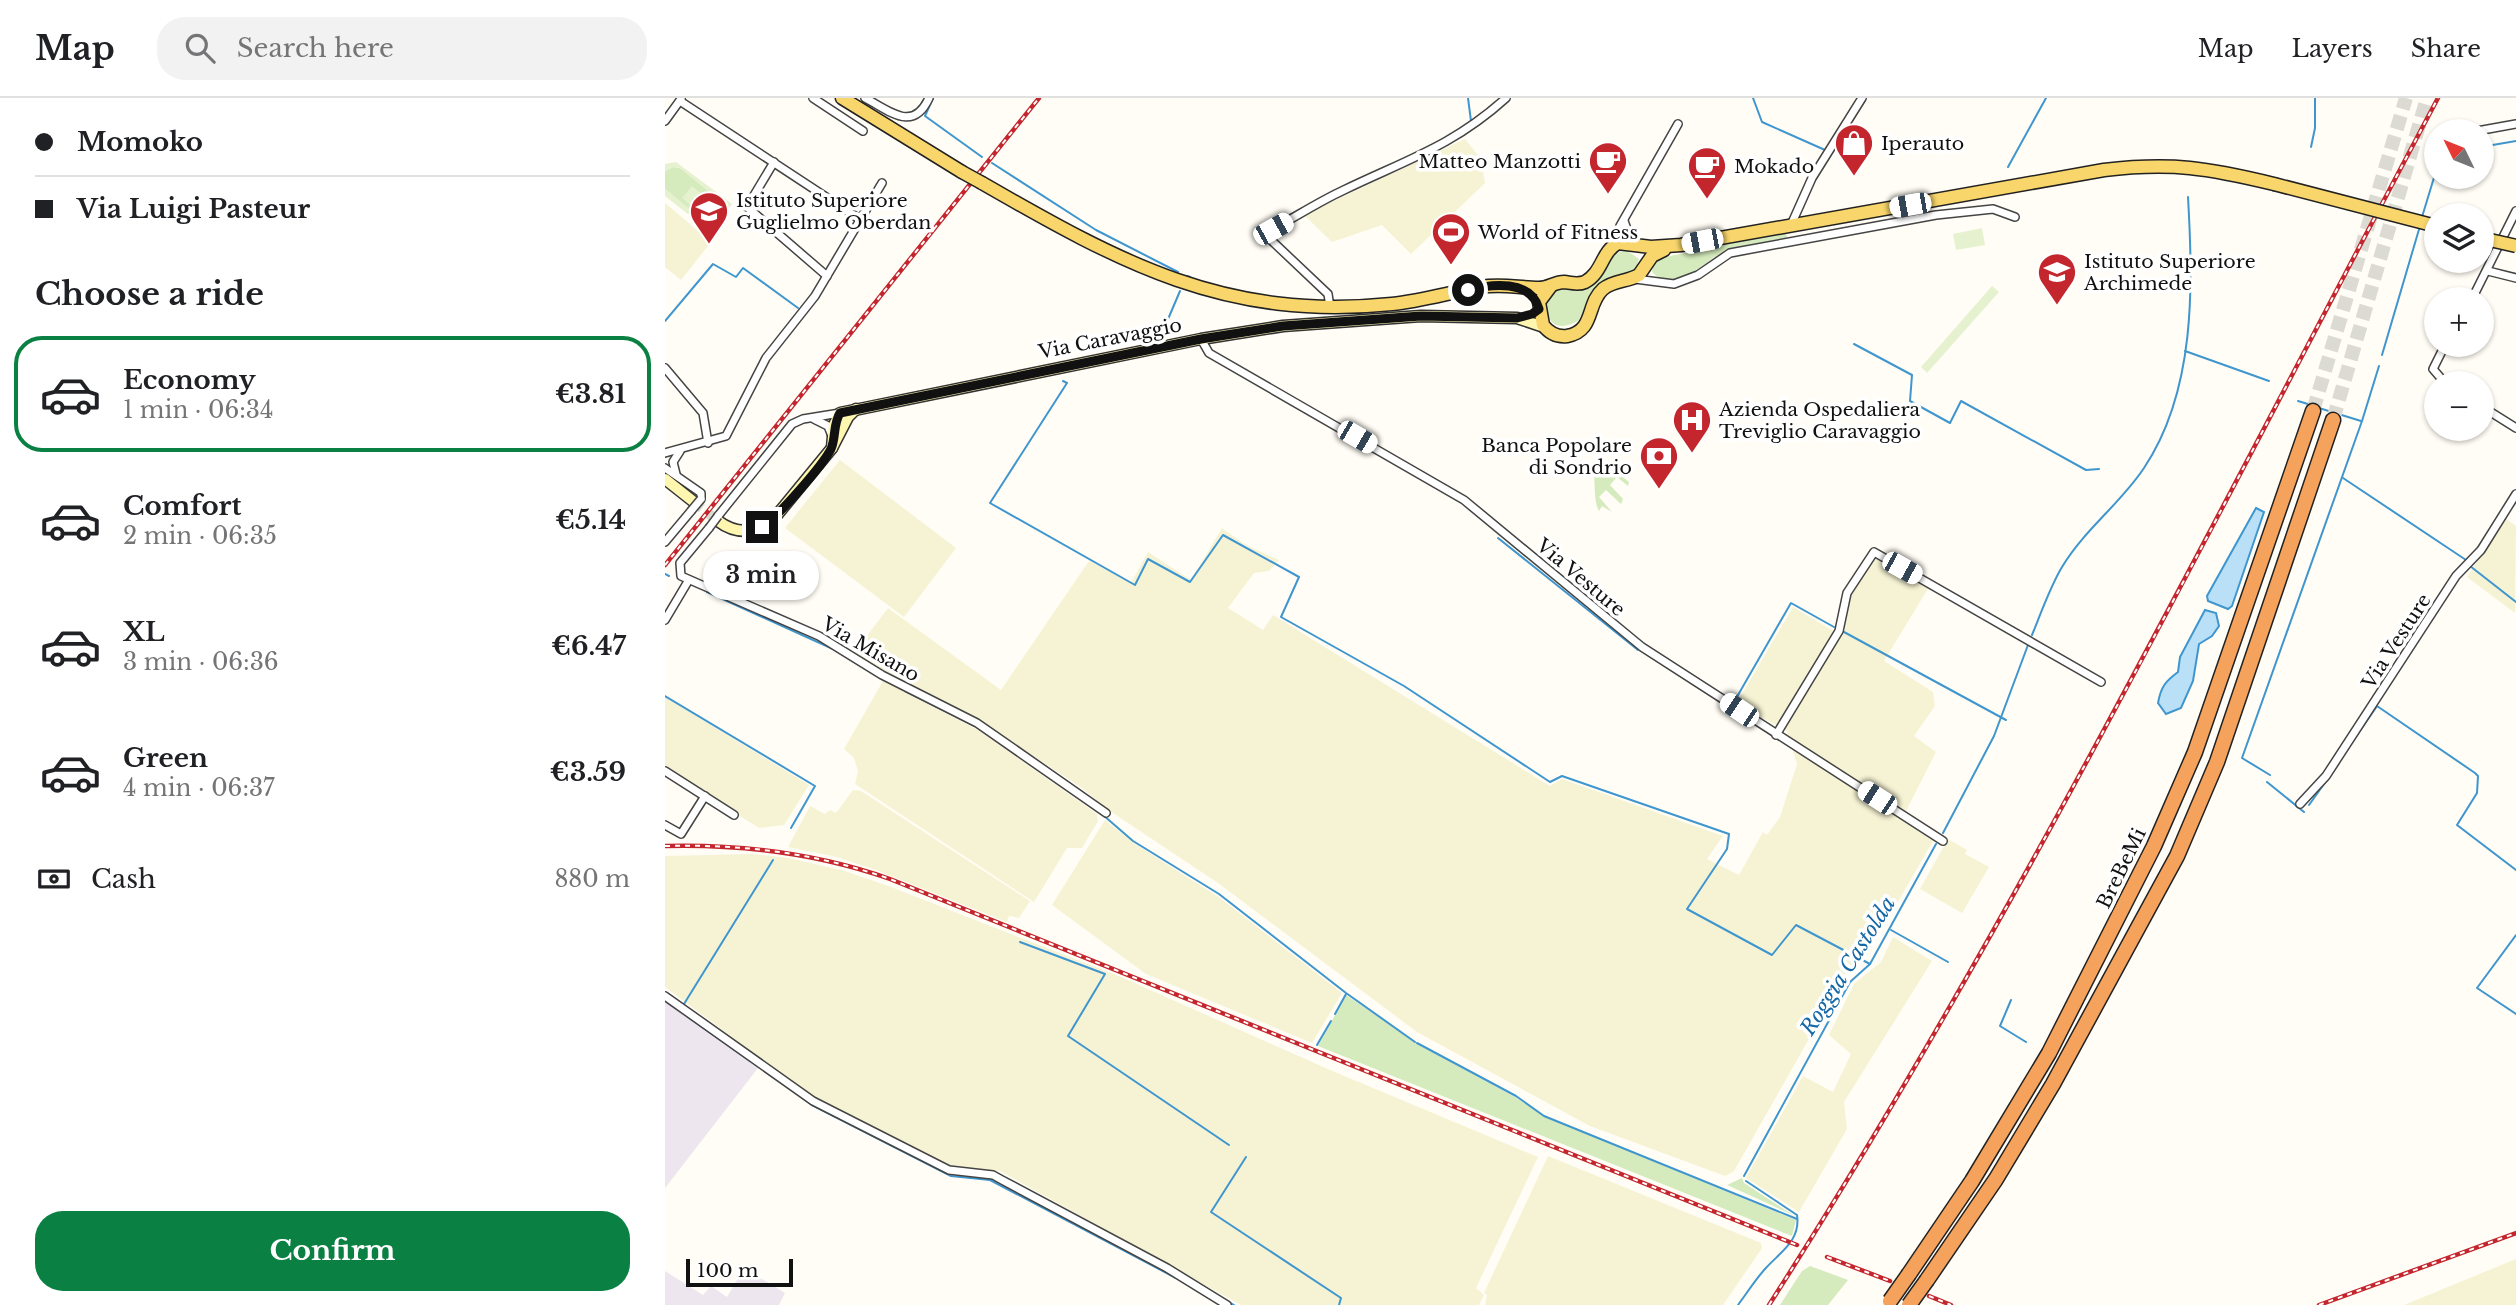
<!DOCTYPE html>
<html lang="en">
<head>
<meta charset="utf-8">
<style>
  body { margin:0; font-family:"Libre Baskerville",serif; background:#f2f2f2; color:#202124; height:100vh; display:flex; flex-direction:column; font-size:26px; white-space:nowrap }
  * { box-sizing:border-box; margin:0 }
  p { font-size:23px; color:#757577 }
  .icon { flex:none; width:38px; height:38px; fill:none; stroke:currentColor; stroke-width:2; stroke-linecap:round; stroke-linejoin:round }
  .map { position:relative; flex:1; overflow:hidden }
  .panel { display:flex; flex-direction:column; background:#fff; width:665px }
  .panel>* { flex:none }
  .guide { display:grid; align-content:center; height:154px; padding:0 35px; background:#fff }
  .needle { width:46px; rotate:313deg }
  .controls { position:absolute; left:1759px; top:21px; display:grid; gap:14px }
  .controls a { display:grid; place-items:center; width:70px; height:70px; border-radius:50%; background:#fff; box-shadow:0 2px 5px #0004; font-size:35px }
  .scale { position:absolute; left:21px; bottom:18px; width:107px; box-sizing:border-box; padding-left:7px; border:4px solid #111; border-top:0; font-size:19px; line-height:24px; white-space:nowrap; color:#111; -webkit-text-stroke:5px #fff; paint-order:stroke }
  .end { position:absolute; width:32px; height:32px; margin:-16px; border:9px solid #111; background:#fff; box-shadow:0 0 0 4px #fff }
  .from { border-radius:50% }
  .bubble { position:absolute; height:49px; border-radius:24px; background:#fff; box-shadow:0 2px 5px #0004; font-size:23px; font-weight:700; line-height:49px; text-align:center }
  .car { position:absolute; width:21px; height:42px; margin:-21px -10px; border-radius:9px; box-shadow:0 0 5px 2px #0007; background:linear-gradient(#fff 24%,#345 0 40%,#fff 0 76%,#345 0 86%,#fff 0) }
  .guide b { display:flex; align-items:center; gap:24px; height:66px; font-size:26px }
  .guide b+b { border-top:2px solid #e0e0e0 }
  .guide i { width:18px; height:18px; background:#202124 }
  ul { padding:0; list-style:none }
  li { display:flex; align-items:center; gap:21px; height:116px; margin:0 14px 10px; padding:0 21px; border:4px solid transparent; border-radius:28px }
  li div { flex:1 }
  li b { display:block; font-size:26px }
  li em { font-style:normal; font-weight:700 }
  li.selected { border-color:#0b8043 }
  li>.icon { width:63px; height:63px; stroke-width:1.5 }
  h2 { padding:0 35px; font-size:32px; line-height:84px }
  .pay { display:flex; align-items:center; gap:18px; height:77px; padding:0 35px; font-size:26px }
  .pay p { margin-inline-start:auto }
  .action { display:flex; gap:14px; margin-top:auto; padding:14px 35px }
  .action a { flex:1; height:80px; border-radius:28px; background:#0b8043; color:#fff; font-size:28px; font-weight:700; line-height:80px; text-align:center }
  header { display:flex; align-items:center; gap:42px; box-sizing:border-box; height:98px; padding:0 35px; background:#fff; border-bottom:2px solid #e0e0e0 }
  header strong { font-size:33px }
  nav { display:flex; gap:38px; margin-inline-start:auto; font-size:24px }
  .search { width:490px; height:63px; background:#f2f2f2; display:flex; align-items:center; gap:18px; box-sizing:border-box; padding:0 24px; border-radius:28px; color:#757577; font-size:26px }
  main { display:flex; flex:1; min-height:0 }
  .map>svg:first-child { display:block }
</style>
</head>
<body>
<header>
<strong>Map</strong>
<div class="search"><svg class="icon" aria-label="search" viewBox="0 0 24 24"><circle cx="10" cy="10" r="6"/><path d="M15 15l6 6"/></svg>Search here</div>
<nav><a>Map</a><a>Layers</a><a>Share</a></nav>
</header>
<main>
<section class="panel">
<div class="guide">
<b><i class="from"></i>Momoko</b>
<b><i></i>Via Luigi Pasteur</b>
</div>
<h2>Choose a ride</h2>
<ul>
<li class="selected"><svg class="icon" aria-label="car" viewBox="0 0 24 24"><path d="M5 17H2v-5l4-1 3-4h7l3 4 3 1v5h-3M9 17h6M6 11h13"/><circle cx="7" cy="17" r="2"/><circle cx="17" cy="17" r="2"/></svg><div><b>Economy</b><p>1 min · 06:34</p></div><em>€3.81</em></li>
<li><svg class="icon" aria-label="car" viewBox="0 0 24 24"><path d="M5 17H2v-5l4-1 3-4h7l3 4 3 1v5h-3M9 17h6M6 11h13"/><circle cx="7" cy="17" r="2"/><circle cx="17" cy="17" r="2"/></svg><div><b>Comfort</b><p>2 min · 06:35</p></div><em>€5.14</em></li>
<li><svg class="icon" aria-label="car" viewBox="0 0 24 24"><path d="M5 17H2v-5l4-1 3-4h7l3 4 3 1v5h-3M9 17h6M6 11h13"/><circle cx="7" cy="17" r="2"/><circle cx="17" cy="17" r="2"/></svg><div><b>XL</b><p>3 min · 06:36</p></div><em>€6.47</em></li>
<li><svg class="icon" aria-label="car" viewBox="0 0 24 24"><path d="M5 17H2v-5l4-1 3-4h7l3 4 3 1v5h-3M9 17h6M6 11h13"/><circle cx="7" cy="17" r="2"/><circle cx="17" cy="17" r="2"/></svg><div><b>Green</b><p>4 min · 06:37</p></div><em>€3.59</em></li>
</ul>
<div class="pay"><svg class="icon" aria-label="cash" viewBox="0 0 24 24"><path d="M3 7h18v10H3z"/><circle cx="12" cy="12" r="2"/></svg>Cash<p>880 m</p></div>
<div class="action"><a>Confirm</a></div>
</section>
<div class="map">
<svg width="1851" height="1207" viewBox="0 0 1851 1207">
  <rect width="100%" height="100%" fill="#fffdf5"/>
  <g fill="#eee6ef">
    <polygon points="0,900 93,970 0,1090"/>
    <polygon points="79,1170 120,1195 114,1207 0,1207 0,1173 38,1197 46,1188 62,1199"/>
  </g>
  <g fill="#f6f3d4">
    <polygon points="800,41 816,61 820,85 746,156 717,127 667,144 639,117"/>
    <polygon points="0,105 46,144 16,182 0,169"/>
    <polygon points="175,362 291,450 239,519 120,430"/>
    <polygon points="1840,420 1851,428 1850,515 1802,479"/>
    <polygon points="557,430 581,447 614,462 604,473 589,475 563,510 598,532 608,517 885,688 897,681 1058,738 1042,761 1074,777 1098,734 1102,737 1115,719 1132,666 1122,633 1071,606 1128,509 1187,544 1175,536 1184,496 1208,457 1264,489 1219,563 1268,594 1270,608 1249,638 1271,654 1237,721 1268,743 1201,859 1183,872 1069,1073 1060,1078 925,1028 752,934 553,785 445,713 417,690 315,623 282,608 189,555 223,510 336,592 424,463 466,485 483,454 526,482"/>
    <polygon points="218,583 313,632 432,716 433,723 417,750 402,750 369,804 190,686 193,673 189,660 179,651"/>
    <polygon points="0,599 144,687 119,727 94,730 0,671"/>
    <polygon points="188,692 196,693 365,803 354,820 344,818 342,824 211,772 172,759 123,749 145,708 160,716 165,712 171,715"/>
    <polygon points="440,722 470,746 555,800 677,895 647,945 481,876 387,807"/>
    <polygon points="1283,741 1302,752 1300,756 1324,769 1297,815 1255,791"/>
    <polygon points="87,756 124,760 180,773 226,789 456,879 665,972 873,1059 811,1190 819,1197 814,1207 576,1207 335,1073 288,1070 146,998 0,889 0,758"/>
    <polygon points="1228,839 1267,863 1179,1004 1182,1031 1134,1114 1081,1080 1138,978 1168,994 1186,956 1164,937 1189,886 1216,864"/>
    <polygon points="883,1058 1096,1145 1097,1150 1058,1207 820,1207 822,1197 819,1195"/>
    <polygon points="1851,1161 1851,1207 1739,1207"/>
  </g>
  <g fill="#d5ebbd">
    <polygon points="8,69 15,70 52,100 55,111 49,120 35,120 0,91 0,73"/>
    <path d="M1121 134 1122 140C1102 144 1080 146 1061 153 1039 161 1011 199 987 174L988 167 996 160Z"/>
    <path d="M961 152 974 161 970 173 939 184 931 190 913 223C889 235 882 224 880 202L892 191C904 190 914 192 926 186 943 178 942 155 961 152Z"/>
    <path d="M944 368 964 384 963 388 952 379 945 387 958 401 956 406 941 392 934 399 947 414 937 408 934 413C928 403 931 384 928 370Z"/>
    <polygon points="681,897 756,948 850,999 879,1018 1131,1122 1127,1138 653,948"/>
    <polygon points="1077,1080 1079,1085 1128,1117 1062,1087"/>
    <polygon points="1145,1168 1183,1182 1163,1207 1115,1207 1137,1173"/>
  </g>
  <g fill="#e6f2cf">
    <path d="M11 64 67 106 64 110 61 108C59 123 47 130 33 124L0 98V91L39 122 49 120 54 114 52 100 15 70 8 69 0 73V66Z"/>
    <polygon points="27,88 49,107 40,119 17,100"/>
    <polygon points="1317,130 1320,147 1291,152 1288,136"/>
    <polygon points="1327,188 1334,194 1262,275 1256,269"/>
  </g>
  <g fill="#b9e0f7" stroke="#3f96cf" stroke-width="2">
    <polygon points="1591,410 1599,414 1567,508 1563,511 1543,503 1542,498"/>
    <path d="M1540 512 1551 515 1554 528 1547 538 1534 546 1528 583 1516 610 1501 616 1493 605C1496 588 1501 583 1513 574L1515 559Z"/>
  </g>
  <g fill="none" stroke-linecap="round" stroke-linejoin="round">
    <g stroke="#3f96cf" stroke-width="2">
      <polyline points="268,0 260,18 317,59"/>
      <polyline points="803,0 806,23"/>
      <polyline points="1088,0 1097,24 1160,52"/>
      <polyline points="1646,49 1650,30 1650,0"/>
      <polyline points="1816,49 1851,43"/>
      <polyline points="327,65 431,132 513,174"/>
      <polyline points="1343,69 1381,0"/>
      <polyline points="1757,119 1771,73"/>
      <polyline points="522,178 525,179"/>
      <polyline points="0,223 48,166 71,179 78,170 133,210"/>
      <polyline points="495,240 515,193"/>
      <polyline points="1189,246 1247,277 1245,303 1285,325 1296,303 1421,372 1434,371"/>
      <polyline points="1520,253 1604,283"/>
      <polyline points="1717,257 1755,128"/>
      <polyline points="398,283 402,285 325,405 470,487 483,461 525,484 558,437 634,479 616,519 739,588 885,684 897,678 1064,736 1062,751 1022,811 1107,857 1131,827 1205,866"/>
      <polyline points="1633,303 1646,307"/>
      <polyline points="1654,310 1696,323"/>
      <polyline points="1678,380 1801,462"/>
      <polyline points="833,440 973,552"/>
      <polyline points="1805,468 1851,504"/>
      <polyline points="0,476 4,478"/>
      <polyline points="42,494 168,551 207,575"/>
      <polyline points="1179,534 1341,622"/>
      <path d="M1367 537C1376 515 1385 489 1397 469 1419 432 1456 405 1479 370 1531 292 1528 188 1523 99"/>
      <polyline points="980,547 1069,604 1126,505 1169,529"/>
      <polyline points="240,593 310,628"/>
      <polyline points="0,598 150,688 126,730"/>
      <polyline points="1690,640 1712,608 1810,675 1813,678 1812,695 1792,727 1851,772"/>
      <polyline points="1605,677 1577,660 1697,323 1714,268"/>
      <polyline points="1602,684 1639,714"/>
      <polyline points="1644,707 1674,665"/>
      <polyline points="438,717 468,743 554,796 681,895 750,944"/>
      <polyline points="1278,735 1329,638 1363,547"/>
      <polyline points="1226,832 1283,864"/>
      <polyline points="1851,837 1812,890 1851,916"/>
      <polyline points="355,844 440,876 403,938 564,1047"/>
      <polyline points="1346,902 1335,928 1361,944"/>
      <polyline points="19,906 108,762"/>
      <polyline points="670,916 681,896"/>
      <polyline points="23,919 85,963"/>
      <polyline points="752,945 851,998 879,1018 1132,1121"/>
      <polyline points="652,947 666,923"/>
      <polyline points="124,990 147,1007 286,1078 325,1082 511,1180"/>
      <polyline points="581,1059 546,1114 676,1200 674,1207"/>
      <polyline points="1079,1078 1185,884 1205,866 1271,746"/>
      <polyline points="520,1178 569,1207"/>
      <path d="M1073 1207C1082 1195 1090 1182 1100 1171 1115 1154 1136 1143 1132 1117L1081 1083"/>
    </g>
    <polyline stroke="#dbdad3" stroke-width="10" stroke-dasharray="10 5" stroke-linecap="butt" points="29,404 53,423"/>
    <g stroke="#dbdad3" stroke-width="14" stroke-dasharray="14 7" stroke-linecap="butt">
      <polyline points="1648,313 1741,0"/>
      <polyline points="1668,322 1762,0"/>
    </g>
    <g stroke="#444" stroke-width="10">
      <g id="street">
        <polyline points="148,0 198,33"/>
        <path d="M200 0C225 13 248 35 264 0"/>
        <polyline points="15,3 196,122"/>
        <polyline points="0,23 16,1"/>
        <polyline points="1812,33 1851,26"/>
        <polyline points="109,64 82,109 162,178"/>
        <polyline points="959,123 967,145"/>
        <polyline points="1126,127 1147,80 1197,0"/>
        <polyline points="949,145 955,128 1013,26"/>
        <polyline points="1823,173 1851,180"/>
        <polyline points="970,181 1009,186 1033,177 1065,155 1271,117 1328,111 1350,119"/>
        <polyline points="1807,201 1851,113"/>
        <path d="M665 209 663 196 607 143 604 136 608 131C632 118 655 103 679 92 741 62 788 48 841 0"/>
        <polyline points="536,241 544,255 799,402 977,549 1278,743"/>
        <polyline points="0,270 38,315 43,345"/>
        <polyline points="1780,285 1768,271 1780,247"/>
        <polyline points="1816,308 1851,330"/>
        <polyline points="149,321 163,328 167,338"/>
        <polyline points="0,355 61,338 101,260 150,198 217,85"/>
        <polyline points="0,370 36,395 36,401"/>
        <polyline points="11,376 8,364 15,353"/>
        <polyline points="53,418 127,326 138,321 175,315 176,317"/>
        <polyline points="44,430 15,465 16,478 154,538 217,577 312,625 441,715"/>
        <polyline points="0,444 26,413"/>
        <polyline points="0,522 22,485"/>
        <polyline points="1111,637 1174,533 1182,495 1209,454 1436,584"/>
        <polyline points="0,673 69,717"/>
        <polyline points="1635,706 1661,678 1791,478 1816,452 1851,396"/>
        <polyline points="0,727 16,736 40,698"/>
        <polyline points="0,898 148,1003 284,1072 328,1077 337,1082 502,1170 562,1207"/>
      </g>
    </g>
    <g stroke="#333" stroke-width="13">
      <g id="secondary">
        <polyline points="167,350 169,327 175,315 536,241 618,228 756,218 852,220 879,229"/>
        <polyline points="0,381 29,404"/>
        <path d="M53 423C70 436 90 436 107 423L167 350 183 319 191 311"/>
      </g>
    </g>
    <g stroke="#222" stroke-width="15">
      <g id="primary">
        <polyline points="177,0 297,74"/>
        <path d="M317 85C456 165 561 223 727 206 757 203 786 194 816 189 836 185 854 190 874 190 883 190 890 184 899 184 907 185 913 187 920 184 938 174 936 154 953 145L986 149 1016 147 1439 72C1507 64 1543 70 1609 86"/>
        <path d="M886 188 874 204 878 227C884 235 892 239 902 238 930 233 921 206 938 191 949 182 962 184 974 177L987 158 999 152"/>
      </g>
    </g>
    <g stroke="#222" stroke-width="17">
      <g id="highway">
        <polyline points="1244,1176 1307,1083 1384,955 1489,748 1530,654 1648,313"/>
        <polyline points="1262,1182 1331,1081 1388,986 1512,758 1552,664 1668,322"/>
      </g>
    </g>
    <use href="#street" stroke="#fff" stroke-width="7"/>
    <use href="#secondary" stroke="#fff6b0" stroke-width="10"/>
    <use href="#primary" stroke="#f9d66b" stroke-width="12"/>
    <use href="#highway" stroke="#f5a25d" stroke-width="14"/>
    <g stroke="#c4262e" stroke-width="4.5">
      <g id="rail">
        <polyline points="0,467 374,0"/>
        <path d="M0 748C78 746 151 755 225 781L1132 1147"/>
        <polyline points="1162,1159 1225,1183"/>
        <polyline points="1264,1198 1286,1207"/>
        <path d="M1104 1207C1352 820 1557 406 1773 0"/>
        <polyline points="1654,1207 1851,1135"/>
      </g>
    </g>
    <use href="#rail" stroke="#fff" stroke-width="2" stroke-dasharray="5" stroke-linecap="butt"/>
    <g stroke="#444" stroke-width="10" stroke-linecap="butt">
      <g id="street-bridge">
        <polyline points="26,413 36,401"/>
        <polyline points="44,430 53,418"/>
      </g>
    </g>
    <g stroke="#222" stroke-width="15" stroke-linecap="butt">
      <g id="primary-bridge">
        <polyline points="297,74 317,85"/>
        <polyline points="1609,86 1771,128"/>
        <polyline points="1816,140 1851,148"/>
      </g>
    </g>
    <g stroke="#222" stroke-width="17" stroke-linecap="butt">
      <g id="highway-bridge">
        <polyline points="1225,1203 1244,1176"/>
        <polyline points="1244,1207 1262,1182"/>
      </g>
    </g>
    <use href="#street-bridge" stroke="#fff" stroke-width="7"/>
    <use href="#primary-bridge" stroke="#f9d66b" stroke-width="12"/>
    <use href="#highway-bridge" stroke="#f5a25d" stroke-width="14"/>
  </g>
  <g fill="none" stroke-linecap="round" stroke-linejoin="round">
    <path stroke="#111" stroke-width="9" d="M97 429C111 421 158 367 166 351 171 340 168 326 175 315L536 241 618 228 756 218 852 220 867 216 874 211C866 181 826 186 803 192"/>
  </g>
  <defs>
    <g id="shop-pin" transform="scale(2.0125)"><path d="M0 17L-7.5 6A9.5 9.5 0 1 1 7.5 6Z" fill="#c4262e" stroke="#fff"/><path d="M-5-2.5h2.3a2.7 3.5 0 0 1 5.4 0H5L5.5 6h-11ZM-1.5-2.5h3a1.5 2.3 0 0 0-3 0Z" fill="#fff"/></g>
    <g id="cafe-pin" transform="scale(2.0125)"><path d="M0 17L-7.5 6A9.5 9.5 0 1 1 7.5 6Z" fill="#c4262e" stroke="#fff"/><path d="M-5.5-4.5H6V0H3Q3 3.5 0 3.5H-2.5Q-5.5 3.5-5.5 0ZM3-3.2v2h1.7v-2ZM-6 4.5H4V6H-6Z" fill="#fff"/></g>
    <g id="school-pin" transform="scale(2.0125)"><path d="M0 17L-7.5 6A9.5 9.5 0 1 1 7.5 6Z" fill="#c4262e" stroke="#fff"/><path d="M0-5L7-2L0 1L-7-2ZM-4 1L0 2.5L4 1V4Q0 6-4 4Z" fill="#fff"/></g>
    <g id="stadium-pin" transform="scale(2.0125)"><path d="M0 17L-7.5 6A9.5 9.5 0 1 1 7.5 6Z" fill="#c4262e" stroke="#fff"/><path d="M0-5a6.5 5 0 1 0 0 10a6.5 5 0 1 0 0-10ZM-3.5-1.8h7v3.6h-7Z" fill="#fff"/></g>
    <g id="hospital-pin" transform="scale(2.0125)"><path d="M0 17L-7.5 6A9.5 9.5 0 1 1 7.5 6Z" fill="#c4262e" stroke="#fff"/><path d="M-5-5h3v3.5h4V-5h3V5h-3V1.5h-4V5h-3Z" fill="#fff"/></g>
    <g id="bank-pin" transform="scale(2.0125)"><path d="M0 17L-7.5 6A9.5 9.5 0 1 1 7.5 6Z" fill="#c4262e" stroke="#fff"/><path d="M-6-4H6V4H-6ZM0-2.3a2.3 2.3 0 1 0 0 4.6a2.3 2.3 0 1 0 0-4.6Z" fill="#fff"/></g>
  </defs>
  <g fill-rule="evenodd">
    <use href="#shop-pin" x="1189" y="45"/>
    <use href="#cafe-pin" x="943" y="63"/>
    <use href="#cafe-pin" x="1042" y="68"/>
    <use href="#school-pin" x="44" y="113"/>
    <use href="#stadium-pin" x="786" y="134"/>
    <use href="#school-pin" x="1392" y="174"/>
    <use href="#hospital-pin" x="1027" y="322"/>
    <use href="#bank-pin" x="994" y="358"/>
  </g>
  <g text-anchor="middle" stroke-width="7" stroke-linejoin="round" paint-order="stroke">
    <g font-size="19" fill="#111" stroke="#fff" text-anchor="start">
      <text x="1216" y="52">Iperauto</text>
      <text x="916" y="70" text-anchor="end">Matteo Manzotti</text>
      <text x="1069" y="75">Mokado</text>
      <text x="71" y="109">Istituto Superiore<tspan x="71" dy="22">Guglielmo Oberdan</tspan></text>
      <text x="813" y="141">World of Fitness</text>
      <text x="1419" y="170">Istituto Superiore<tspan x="1419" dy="22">Archimede</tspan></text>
      <text x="1054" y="318">Azienda Ospedaliera<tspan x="1054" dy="22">Treviglio Caravaggio</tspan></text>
      <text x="967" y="354" text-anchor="end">Banca Popolare<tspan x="967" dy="22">di Sondrio</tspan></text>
    </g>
    <g font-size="19" fill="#111" stroke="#fff">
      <text transform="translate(445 240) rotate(-11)" y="7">Via Caravaggio</text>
      <text transform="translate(916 479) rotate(40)" y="7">Via Vesture</text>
      <text transform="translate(1731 543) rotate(-57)" y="7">Via Vesture</text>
      <text transform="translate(206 551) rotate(30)" y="7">Via Misano</text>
      <text transform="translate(1456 770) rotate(-64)" y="7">BreBeMi</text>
    </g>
    <g font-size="21" font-style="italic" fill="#1768a6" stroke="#fff">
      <text transform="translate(1183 868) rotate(-58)" y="7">Roggia Castolda</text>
    </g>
  </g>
</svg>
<div class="controls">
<a><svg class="needle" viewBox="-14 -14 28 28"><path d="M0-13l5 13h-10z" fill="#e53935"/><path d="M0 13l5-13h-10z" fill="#757577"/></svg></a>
<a><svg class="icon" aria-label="layers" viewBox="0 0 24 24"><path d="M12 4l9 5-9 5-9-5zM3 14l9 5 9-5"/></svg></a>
<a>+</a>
<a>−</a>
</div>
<div class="scale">100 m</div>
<i class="end from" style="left:803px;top:192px"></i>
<i class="end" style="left:97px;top:429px"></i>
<div class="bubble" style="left:38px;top:453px;width:116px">3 min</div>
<i class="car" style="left:1245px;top:107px;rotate:260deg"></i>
<i class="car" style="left:608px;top:131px;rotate:61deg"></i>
<i class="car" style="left:1037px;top:143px;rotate:259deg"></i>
<i class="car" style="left:692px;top:339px;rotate:120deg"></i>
<i class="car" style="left:1237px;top:470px;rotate:119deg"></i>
<i class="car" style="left:1074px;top:612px;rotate:304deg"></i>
<i class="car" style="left:1212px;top:700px;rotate:303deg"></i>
</div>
</main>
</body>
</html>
